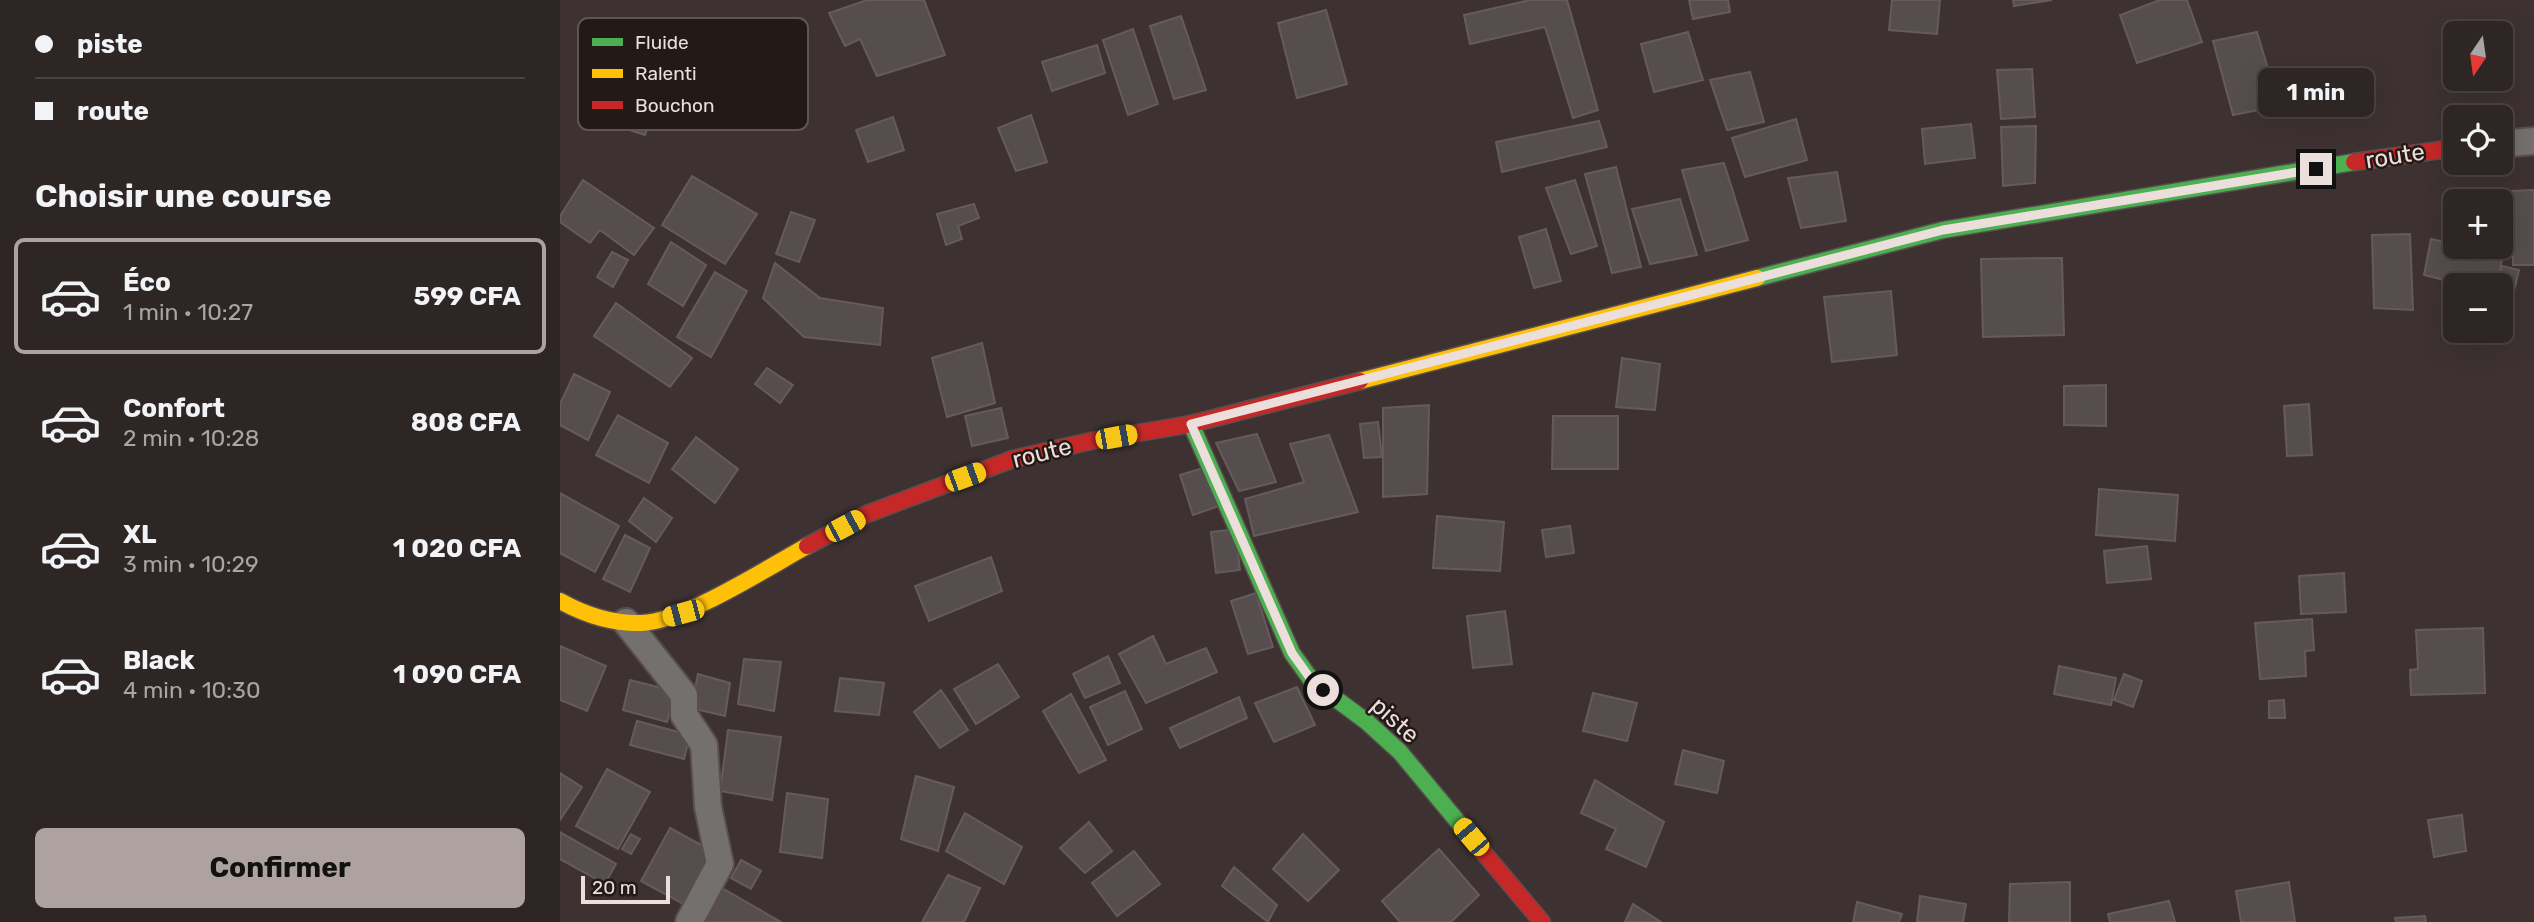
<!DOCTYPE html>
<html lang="fr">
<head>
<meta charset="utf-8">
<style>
  body { margin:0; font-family:Rubik,sans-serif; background:#362e2d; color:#f1f3f6; height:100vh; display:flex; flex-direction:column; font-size:26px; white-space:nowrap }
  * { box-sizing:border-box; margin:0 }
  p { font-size:23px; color:#a7a5a7 }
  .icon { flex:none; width:38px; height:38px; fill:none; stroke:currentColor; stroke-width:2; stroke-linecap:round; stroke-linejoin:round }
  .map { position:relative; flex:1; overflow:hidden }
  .sheet { display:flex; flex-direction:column; background:#2e2625; width:560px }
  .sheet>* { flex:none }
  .top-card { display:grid; align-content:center; height:154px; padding:0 35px; background:#2e2625 }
  .needle { width:46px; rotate:193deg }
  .controls { position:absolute; left:1883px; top:21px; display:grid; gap:14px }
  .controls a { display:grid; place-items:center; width:70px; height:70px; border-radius:10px; background:#2e2625; box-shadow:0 7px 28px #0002,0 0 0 2px #494342; font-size:35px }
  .scale { position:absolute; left:21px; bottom:18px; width:89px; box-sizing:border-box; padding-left:7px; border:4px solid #ebdedb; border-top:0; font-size:19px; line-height:24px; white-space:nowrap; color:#ebdedb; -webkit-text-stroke:5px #231a18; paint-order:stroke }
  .end { position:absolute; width:32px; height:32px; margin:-16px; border:9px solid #ebdedb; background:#111; box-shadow:0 0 0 4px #111 }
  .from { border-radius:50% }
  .bubble { position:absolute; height:49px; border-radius:10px; background:#2e2625; box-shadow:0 7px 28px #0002,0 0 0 2px #494342; font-size:23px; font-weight:700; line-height:49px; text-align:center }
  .car { position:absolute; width:21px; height:42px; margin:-21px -10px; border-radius:9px; box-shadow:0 0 5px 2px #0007; background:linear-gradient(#f5c518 24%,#345 0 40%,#f5c518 0 76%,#345 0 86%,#f5c518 0) }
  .top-card b { display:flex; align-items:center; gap:24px; height:66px; font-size:26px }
  .top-card b+b { border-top:2px solid #494342 }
  .top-card i { width:18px; height:18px; background:#f1f3f6 }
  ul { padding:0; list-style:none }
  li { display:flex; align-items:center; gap:21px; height:116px; margin:0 14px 10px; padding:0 21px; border:4px solid transparent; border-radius:10px }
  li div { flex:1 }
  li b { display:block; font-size:26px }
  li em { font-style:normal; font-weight:700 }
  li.current { border-color:#aea2a0 }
  li>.icon { width:63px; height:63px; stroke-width:1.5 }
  h2 { padding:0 35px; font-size:32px; line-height:84px }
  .primary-button { display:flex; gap:14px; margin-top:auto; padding:14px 35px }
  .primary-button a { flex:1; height:80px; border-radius:10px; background:#aea2a0; color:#111; font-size:28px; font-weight:700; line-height:80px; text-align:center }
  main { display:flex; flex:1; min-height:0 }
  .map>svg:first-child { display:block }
</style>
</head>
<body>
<main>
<section class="sheet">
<div class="top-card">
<b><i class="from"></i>piste</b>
<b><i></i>route</b>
</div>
<h2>Choisir une course</h2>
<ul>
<li class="current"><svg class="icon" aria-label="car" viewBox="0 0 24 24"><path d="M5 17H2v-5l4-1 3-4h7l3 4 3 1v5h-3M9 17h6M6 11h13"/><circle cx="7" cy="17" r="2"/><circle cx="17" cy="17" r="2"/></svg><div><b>Éco</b><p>1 min · 10:27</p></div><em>599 CFA</em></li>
<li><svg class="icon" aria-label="car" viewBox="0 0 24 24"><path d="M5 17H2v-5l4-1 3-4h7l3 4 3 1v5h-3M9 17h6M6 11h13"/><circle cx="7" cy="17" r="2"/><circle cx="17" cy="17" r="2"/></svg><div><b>Confort</b><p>2 min · 10:28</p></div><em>808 CFA</em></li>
<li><svg class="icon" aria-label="car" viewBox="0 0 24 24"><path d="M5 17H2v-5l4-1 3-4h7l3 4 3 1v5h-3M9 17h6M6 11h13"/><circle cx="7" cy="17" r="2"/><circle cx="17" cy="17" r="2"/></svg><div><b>XL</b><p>3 min · 10:29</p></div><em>1 020 CFA</em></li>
<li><svg class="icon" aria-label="car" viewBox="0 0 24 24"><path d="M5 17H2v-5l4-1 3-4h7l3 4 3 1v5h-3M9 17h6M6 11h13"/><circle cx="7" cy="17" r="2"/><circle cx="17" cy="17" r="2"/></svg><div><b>Black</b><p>4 min · 10:30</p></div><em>1 090 CFA</em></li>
</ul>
<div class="primary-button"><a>Confirmer</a></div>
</section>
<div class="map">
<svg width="1974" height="922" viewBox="0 0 1974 922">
  <rect width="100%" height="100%" fill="#3d3231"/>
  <g fill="#564e4e" stroke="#655b5c" stroke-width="2">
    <polygon points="307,0 364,0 385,55 317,76 300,39 285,46 269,13"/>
    <polygon points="970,0 1007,0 1038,110 1013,118 985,27 910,44 904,15"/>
    <polygon points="1129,0 1168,0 1170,12 1133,19"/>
    <polygon points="1332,0 1380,0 1377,34 1329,30"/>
    <polygon points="1453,0 1492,0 1454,6"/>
    <polygon points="1600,0 1627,0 1642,42 1577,63 1560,15"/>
    <polygon points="766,10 787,84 737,98 718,23"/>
    <polygon points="621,16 646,90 614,99 590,26"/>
    <polygon points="573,29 598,104 568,115 543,40"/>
    <polygon points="1128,32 1143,80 1094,92 1081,44"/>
    <polygon points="1697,32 1719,106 1673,115 1653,41"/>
    <polygon points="66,40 193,83 184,113 101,86 85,135 41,121"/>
    <polygon points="537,45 545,73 492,91 482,62"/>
    <polygon points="1472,69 1475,117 1441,119 1437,70"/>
    <polygon points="1190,72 1204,122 1167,130 1150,80"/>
    <polygon points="471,115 487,162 456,171 438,128"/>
    <polygon points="333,117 344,150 308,162 296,130"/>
    <polygon points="1236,119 1247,160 1185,177 1172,138"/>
    <polygon points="1039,121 1047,147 942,172 936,142"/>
    <polygon points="1411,124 1415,158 1365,164 1362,129"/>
    <polygon points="1476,126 1475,183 1443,186 1441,127"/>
    <polygon points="1164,163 1188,240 1146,251 1122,170"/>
    <polygon points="1056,167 1081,267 1052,273 1025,174"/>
    <polygon points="1277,172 1286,221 1241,228 1228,178"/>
    <polygon points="132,176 197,214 165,264 102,225"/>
    <polygon points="23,180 94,228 74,255 40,230 30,243 0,222 0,216"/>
    <polygon points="1015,180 1037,246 1011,254 986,188"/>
    <polygon points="1974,190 1974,265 1953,265 1951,191"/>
    <polygon points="1120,199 1137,255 1090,264 1072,209"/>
    <polygon points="414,204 419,218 398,226 402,239 386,245 377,214"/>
    <polygon points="231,212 255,220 239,262 216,254"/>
    <polygon points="1941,221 1949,224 1937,285 1904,285 1864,275 1871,239 1895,244 1895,247 1941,247"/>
    <polygon points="986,229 1001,281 974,288 959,237"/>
    <polygon points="1850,234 1853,310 1814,308 1812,235"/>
    <polygon points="111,242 146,265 123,306 88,284"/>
    <polygon points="52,252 68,260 53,287 37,277"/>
    <polygon points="1502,258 1504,335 1423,337 1421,259"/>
    <polygon points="215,263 260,298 323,308 320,345 244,337 203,298"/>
    <polygon points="1942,266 1959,270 1953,295 1941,292 1941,285 1937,285"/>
    <polygon points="155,272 187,291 151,357 117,337"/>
    <polygon points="1331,291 1337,355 1272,362 1264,297"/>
    <polygon points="56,303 132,358 110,387 34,336"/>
    <polygon points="422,343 435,403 387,417 372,358"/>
    <polygon points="1062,358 1100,364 1095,410 1056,407"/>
    <polygon points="207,368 233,385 220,403 195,384"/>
    <polygon points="14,374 50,392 28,440 0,425 0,404"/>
    <polygon points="1546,385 1546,426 1504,425 1504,386"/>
    <polygon points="1749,404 1752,455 1727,456 1724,406"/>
    <polygon points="869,405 867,494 823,497 823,408"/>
    <polygon points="441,408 448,438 412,446 405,416"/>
    <polygon points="58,415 108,443 89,483 36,455"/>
    <polygon points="993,416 1058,416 1058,469 992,469"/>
    <polygon points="818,422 822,457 804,458 800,424"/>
    <polygon points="697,434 716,482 679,491 656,443"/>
    <polygon points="769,435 798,512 694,536 685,499 744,482 730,444"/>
    <polygon points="136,437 178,469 155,503 112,469"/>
    <polygon points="650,466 662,505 633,515 620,475"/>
    <polygon points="1539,489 1618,495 1615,541 1536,535"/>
    <polygon points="0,493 59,526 35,572 0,553"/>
    <polygon points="84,498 112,518 96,542 69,521"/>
    <polygon points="877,516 944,522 940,571 873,568"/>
    <polygon points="1010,526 1014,553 986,557 982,530"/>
    <polygon points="675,529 680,570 656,573 651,532"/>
    <polygon points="65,535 90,548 70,592 43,579"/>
    <polygon points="1587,546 1591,579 1547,583 1544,551"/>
    <polygon points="431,557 442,591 369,621 355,586"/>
    <polygon points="1784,573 1786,612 1741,614 1739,576"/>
    <polygon points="696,593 713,647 688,654 671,601"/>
    <polygon points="945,611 952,664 913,668 907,616"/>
    <polygon points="1752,619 1754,650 1745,651 1746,676 1700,679 1695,623"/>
    <polygon points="1923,628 1925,693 1851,695 1850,670 1858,669 1856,630"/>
    <polygon points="593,636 606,664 646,648 657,672 586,703 559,654"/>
    <polygon points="0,646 46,666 27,711 0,700"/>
    <polygon points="548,656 560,683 525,698 513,674"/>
    <polygon points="184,659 221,662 214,711 178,704"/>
    <polygon points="438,664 459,697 416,724 394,689"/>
    <polygon points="1499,666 1556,678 1551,705 1494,694"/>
    <polygon points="138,674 170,683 165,716 131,708"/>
    <polygon points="1564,674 1582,681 1573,707 1554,700"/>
    <polygon points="280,678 324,683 319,715 275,711"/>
    <polygon points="70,680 114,691 107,722 63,710"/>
    <polygon points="737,687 755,725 714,742 695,703"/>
    <polygon points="381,690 408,730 380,748 354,712"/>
    <polygon points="565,691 582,729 548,745 530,707"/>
    <polygon points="1033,693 1077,703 1067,741 1023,731"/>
    <polygon points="511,694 546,760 519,773 483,711"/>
    <polygon points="679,697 687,718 620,748 610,728"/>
    <polygon points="1724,700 1725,718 1709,718 1709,701"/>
    <polygon points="77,721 130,735 124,759 70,745"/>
    <polygon points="168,730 221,737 212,800 160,791"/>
    <polygon points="1123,750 1164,761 1157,793 1115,784"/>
    <polygon points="47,769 90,792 58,849 16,826"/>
    <polygon points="0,773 22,787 0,820"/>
    <polygon points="356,776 394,787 378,851 341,839"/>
    <polygon points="1035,780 1104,822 1086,867 1046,849 1056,829 1021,813"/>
    <polygon points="227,793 268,799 262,858 220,852"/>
    <polygon points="405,813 462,847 444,884 386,851"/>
    <polygon points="1902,815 1906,851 1874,857 1868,820"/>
    <polygon points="529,822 552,851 525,873 500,848"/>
    <polygon points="110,828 154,852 125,905 81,881"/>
    <polygon points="0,832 56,864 45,884 0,859"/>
    <polygon points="71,834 80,839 71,854 62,849"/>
    <polygon points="743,834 779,870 748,901 713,869"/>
    <polygon points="879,849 919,895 891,922 840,922 822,901"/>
    <polygon points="574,851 600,884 557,916 532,883"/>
    <polygon points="181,860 201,871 191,889 171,878"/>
    <polygon points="674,867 717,905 708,922 662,886"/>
    <polygon points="388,875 420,888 404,922 362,922"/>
    <polygon points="1510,882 1510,922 1449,922 1450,884"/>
    <polygon points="1729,882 1735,922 1681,922 1676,891"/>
    <polygon points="162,888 221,922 143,922"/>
    <polygon points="1360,896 1406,904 1403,922 1357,922"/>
    <polygon points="1609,901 1615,922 1550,922 1548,914"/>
    <polygon points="1297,902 1342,914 1339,922 1293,922"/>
    <polygon points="1073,904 1101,922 1065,922"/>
    <polygon points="1865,916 1866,922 1836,922 1835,918"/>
  </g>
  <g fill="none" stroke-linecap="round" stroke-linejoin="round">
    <g stroke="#584e4d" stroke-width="30">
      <g id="street">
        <polyline points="1941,144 1974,141"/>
        <polyline points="66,622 124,695 124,715 144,745 148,807 160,864 129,922"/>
      </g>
    </g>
    <g stroke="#584e4d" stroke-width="19">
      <g id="fast">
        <polyline points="1197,278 1383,230 1794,162"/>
        <polyline points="631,424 732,653 752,681 807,722 840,752 918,846"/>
      </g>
    </g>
    <g stroke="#584e4d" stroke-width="19">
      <g id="slow">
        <polyline points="800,381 1197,278"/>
        <path d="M0 601C25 615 52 624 82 623 125 621 207 568 247 546"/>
      </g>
    </g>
    <g stroke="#584e4d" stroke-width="19">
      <g id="jam">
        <polyline points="1794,162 1895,148"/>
        <polyline points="247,546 307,514 453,459 531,441 631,424 800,381"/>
        <polyline points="918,846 982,922"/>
      </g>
    </g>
    <use href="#street" stroke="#73706e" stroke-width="26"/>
    <use href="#fast" stroke="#4caf50" stroke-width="16"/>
    <use href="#slow" stroke="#ffc107" stroke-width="16"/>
    <use href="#jam" stroke="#c62828" stroke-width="16"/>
  </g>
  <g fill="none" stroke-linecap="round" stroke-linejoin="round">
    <polyline stroke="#ebdedb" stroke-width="9" points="763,690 752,681 732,653 631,424 1383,230 1756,169"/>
  </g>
  <g text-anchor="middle" stroke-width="5" stroke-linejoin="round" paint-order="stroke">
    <g font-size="24" fill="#ebdedb" stroke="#231a18">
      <text transform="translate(1835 156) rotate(-9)" y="8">route</text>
      <text transform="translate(482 453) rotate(-14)" y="8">route</text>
      <text transform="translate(835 720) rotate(42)" y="8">piste</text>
    </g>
  </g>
  <rect x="18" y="18" width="230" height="112" rx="10" fill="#231a18" stroke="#5f5552" stroke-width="2"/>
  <rect x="32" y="38" width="31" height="8" fill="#4caf50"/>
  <rect x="32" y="69" width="31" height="9" fill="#ffc107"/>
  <rect x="32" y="101" width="31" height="8" fill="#c62828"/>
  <g font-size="19" fill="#ebdedb">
    <text x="75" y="49">Fluide</text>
    <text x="75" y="80">Ralenti</text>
    <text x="75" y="112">Bouchon</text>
  </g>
</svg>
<div class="controls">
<a><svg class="needle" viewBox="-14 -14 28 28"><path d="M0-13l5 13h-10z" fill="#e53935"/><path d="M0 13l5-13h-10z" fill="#a7a5a7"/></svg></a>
<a><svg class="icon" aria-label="locate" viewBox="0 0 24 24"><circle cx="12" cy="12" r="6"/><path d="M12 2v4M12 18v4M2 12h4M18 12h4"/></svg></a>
<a>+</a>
<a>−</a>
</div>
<div class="scale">20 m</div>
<i class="end from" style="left:763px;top:690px"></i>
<i class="end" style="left:1756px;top:169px"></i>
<div class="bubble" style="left:1698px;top:68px;width:116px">1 min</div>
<i class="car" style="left:556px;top:437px;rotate:80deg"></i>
<i class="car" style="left:405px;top:477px;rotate:70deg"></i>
<i class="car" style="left:285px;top:526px;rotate:62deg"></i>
<i class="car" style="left:123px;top:613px;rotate:255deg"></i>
<i class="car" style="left:911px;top:837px;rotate:320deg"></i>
</div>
</main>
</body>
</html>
